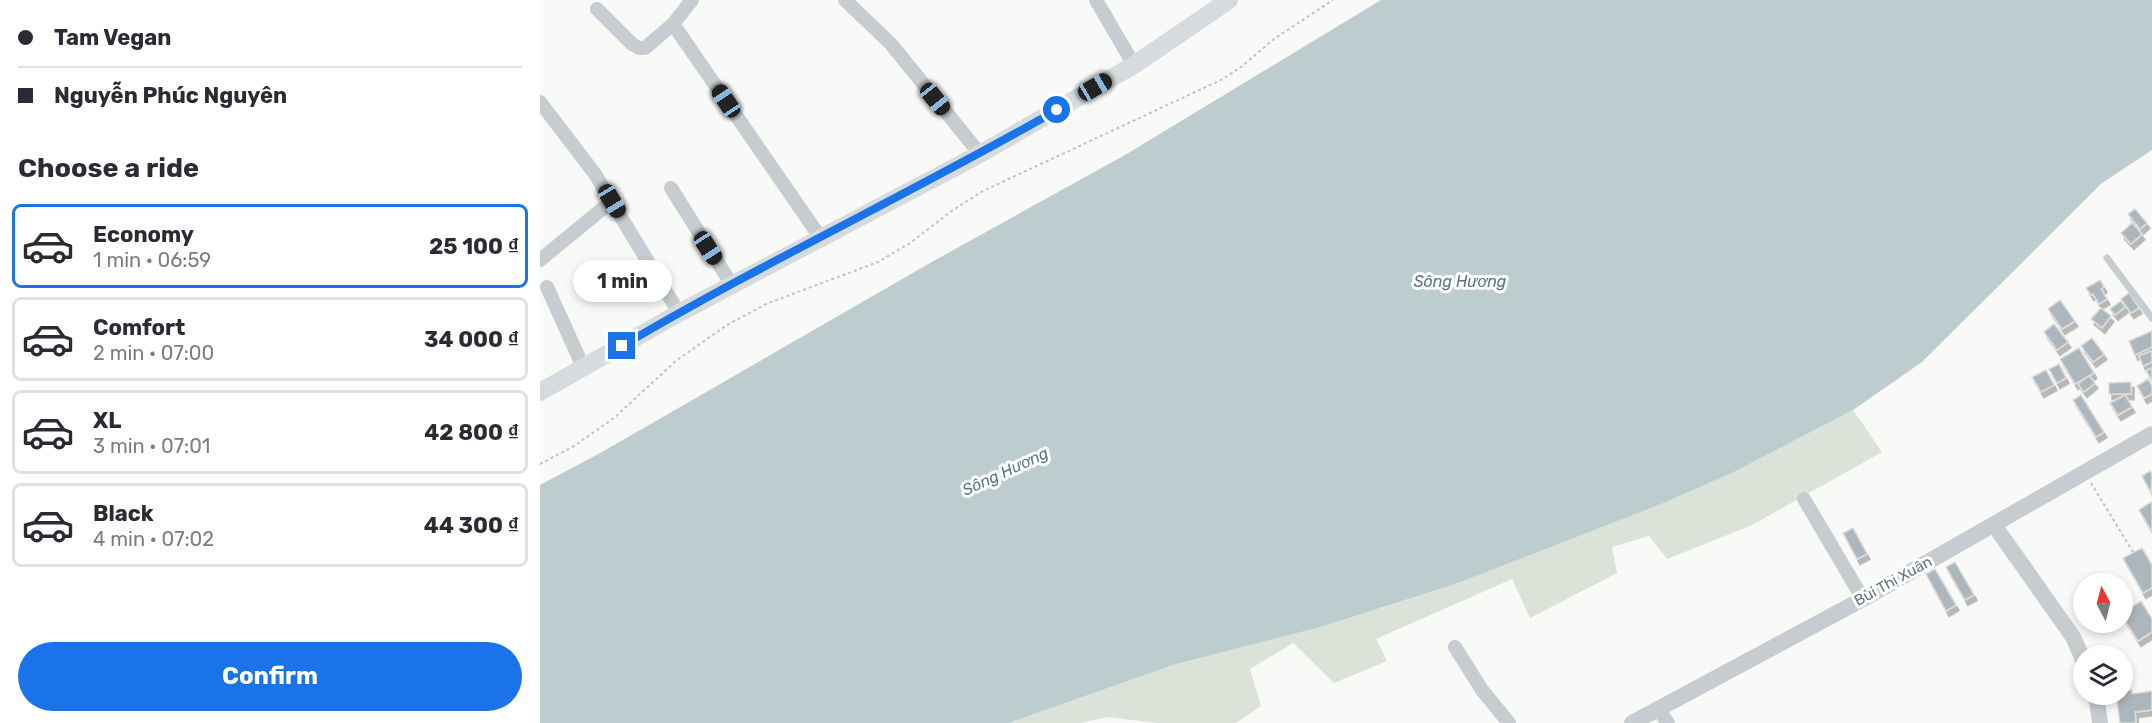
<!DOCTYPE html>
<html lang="en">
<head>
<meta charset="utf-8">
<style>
  body { margin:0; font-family:Rubik,sans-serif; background:#f7f7f7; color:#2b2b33; height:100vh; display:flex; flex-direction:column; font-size:22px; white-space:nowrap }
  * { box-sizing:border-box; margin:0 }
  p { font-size:20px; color:#7c7c81 }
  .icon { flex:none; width:33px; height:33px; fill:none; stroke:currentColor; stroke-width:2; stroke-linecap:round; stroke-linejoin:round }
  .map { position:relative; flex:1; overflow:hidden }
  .panel { display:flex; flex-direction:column; background:#fff; width:540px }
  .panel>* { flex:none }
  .top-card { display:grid; align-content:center; height:132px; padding:0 18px; background:#fff }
  .needle { width:39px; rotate:353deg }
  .fabs { position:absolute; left:1533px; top:573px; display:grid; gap:12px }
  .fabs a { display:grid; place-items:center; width:60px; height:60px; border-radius:50%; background:#fff; box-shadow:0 3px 9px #0003; font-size:30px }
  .end { position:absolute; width:27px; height:27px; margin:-14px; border:8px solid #1a73e8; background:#fff; box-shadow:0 0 0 3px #fff }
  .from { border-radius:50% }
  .bubble { position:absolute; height:42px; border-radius:21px; background:#fff; box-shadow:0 3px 9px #0003; font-size:20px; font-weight:700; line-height:42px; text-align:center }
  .car { position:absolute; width:18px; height:36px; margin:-18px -9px; border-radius:8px; box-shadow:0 0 4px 2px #0007; background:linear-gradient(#222 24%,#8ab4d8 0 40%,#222 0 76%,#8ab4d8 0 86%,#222 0) }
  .top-card b { display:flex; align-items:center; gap:21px; height:57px; font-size:22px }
  .top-card b+b { border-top:2px solid #e1e1e2 }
  .top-card i { width:15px; height:15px; background:#2b2b33 }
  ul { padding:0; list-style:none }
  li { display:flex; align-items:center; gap:18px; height:84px; margin:0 12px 9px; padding:0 6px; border:3px solid #e1e1e2; border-radius:9px }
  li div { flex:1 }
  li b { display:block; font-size:22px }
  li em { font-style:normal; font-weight:700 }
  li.current { border-color:#1a73e8 }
  li>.icon { width:54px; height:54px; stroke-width:1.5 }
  h2 { padding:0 18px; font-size:27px; line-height:72px }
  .action { display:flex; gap:12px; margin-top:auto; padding:12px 18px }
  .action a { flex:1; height:69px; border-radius:36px; background:#1a73e8; color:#fff; font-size:24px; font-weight:700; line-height:69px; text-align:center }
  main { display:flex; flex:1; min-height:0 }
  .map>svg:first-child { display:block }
</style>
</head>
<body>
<main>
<section class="panel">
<div class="top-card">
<b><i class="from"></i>Tam Vegan</b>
<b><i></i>Nguyễn Phúc Nguyên</b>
</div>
<h2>Choose a ride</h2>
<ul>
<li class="current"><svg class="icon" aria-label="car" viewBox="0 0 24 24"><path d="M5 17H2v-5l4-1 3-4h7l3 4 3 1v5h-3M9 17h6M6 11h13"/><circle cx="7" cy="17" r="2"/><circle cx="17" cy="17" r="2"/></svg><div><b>Economy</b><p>1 min · 06:59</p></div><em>25 100 ₫</em></li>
<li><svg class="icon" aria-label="car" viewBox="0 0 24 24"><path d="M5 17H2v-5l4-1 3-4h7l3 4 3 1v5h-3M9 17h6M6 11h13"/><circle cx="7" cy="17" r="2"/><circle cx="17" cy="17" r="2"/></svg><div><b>Comfort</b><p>2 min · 07:00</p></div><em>34 000 ₫</em></li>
<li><svg class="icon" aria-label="car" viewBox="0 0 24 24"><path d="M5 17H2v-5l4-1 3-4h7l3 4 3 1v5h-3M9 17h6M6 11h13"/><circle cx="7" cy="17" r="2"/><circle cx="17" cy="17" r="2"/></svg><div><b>XL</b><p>3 min · 07:01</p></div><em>42 800 ₫</em></li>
<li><svg class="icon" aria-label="car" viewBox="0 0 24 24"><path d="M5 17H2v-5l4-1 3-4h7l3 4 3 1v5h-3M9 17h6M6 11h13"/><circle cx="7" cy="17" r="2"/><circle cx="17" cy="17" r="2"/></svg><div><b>Black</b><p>4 min · 07:02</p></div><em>44 300 ₫</em></li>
</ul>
<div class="action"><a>Confirm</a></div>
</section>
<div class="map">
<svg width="1612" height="723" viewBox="0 0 1612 723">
  <defs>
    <filter id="shadow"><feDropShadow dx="3" dy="5.5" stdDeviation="0" flood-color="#0004"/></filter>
  </defs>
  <rect width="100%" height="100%" fill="#f9f9f7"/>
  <polygon fill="#dbe2d7" points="1313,410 1342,452 1212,525 1127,559 1109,536 1072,547 1077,573 990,618 972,579 836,639 847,661 794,683 753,643 710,669 721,706 696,723 619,723 567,717 541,723 469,723 636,664 845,607 913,585 1119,505 1194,472"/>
  <polygon fill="#bdcccf" points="841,0 1612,0 1612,150 1562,183 1382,362 1313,410 1194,472 1119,505 913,585 780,627 636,664 469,723 0,723 0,485 62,452 390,263 585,155"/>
  <g fill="#acb7bd" stroke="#dbdbd9" stroke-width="1.5" filter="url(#shadow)">
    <polygon points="1595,209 1607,223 1600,229 1588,214"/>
    <polygon points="1592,223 1602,234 1591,244 1581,233"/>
    <polygon points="1560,280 1564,287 1561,289 1567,299 1559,304 1553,294 1551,295 1546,288"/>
    <polygon points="1589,293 1599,308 1591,313 1581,299"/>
    <polygon points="1520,300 1535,321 1522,329 1508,309"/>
    <polygon points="1581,301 1585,307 1575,315 1570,309"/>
    <polygon points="1561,308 1571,316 1562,328 1551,319"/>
    <polygon points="1514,324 1528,342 1517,350 1504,332"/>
    <polygon points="1612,331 1612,347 1595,355 1589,341"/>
    <polygon points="1552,338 1564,354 1553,362 1541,346"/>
    <polygon points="1539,348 1554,373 1535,384 1520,359"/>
    <polygon points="1612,351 1612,362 1603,366 1599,356"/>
    <polygon points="1519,364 1526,378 1517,383 1509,369"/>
    <polygon points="1612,368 1612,380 1606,371"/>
    <polygon points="1506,370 1514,385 1501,392 1492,377"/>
    <polygon points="1549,376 1555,383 1544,392 1538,384"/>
    <polygon points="1608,379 1612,386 1612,394 1604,398 1597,386"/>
    <polygon points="1591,382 1591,394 1569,394 1569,383"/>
    <polygon points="1541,395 1564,432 1556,437 1533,400"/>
    <polygon points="1585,395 1592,407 1578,415 1570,403"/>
    <polygon points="1610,471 1612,474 1611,493 1602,476"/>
    <polygon points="1611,502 1612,504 1612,532 1599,510"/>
    <polygon points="1313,528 1327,554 1317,559 1303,533"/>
    <polygon points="1602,548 1612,565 1612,588 1603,593 1583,558"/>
    <polygon points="1415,562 1434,595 1425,600 1406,567"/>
    <polygon points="1395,569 1416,605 1406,611 1386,574"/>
    <polygon points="1601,601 1612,619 1612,632 1598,641 1582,616 1582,613"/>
    <polygon points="1592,690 1592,694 1612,691 1612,710 1595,712 1596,723 1580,723 1576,694 1582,694 1582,691"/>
  </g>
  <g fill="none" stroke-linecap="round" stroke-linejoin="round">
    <g stroke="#c0c3c5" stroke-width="2" stroke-dasharray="3 3" stroke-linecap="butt">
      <polyline points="0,464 34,446 74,418 137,360 187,325 226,304 338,262 370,243 413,210 443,191 683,79 701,67 734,39 793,0"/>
      <polyline points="1551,483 1593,552"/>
    </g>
    <polyline stroke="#c6cccf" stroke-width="7" points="1567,258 1612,318"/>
    <g stroke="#c6cccf" stroke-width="14">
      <polyline points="305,0 351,44 440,154"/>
      <polyline points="556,0 594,65"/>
      <polyline points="57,9 92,44 99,48 105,48 133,24 152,0"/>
      <polyline points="133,24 280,237"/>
      <polyline points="0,102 55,174 139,313"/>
      <polyline points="131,188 192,285"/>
      <polyline points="0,260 72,201"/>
      <polyline points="7,287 44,369"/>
      <polyline points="1264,499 1323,599"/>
      <polyline points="915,647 942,690 969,723"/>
      <polyline points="1118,709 1128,723"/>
    </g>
    <g stroke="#c6cccf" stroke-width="16">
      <polyline points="1454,525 1533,637 1544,662"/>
      <polyline points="1556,694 1560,723"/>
      <polyline points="1092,723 1323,599 1612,434"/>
    </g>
    <polyline stroke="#d5dbdf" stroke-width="18" points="0,392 139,313 440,154 594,65 689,0"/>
  </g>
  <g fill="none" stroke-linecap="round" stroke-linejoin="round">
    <path stroke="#1a73e8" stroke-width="8" d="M82 346C224 262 374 192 517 110"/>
  </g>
  <g text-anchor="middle" stroke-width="6" stroke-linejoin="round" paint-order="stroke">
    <g font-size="15" fill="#617785" stroke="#fff">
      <text transform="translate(1353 581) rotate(-29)" y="5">Bùi Thị Xuân</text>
    </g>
    <g font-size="16" font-style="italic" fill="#5c777e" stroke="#fff">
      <text x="920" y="287">Sông Hương</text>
      <text transform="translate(465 471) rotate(-25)" y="6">Sông Hương</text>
    </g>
  </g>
</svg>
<div class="fabs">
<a><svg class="needle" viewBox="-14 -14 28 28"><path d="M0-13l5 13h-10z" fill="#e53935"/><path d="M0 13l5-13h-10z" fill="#7c7c81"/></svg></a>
<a><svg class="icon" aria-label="layers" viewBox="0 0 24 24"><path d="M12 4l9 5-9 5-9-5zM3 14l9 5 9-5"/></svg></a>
</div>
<i class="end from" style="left:517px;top:110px"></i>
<i class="end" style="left:82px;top:346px"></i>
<div class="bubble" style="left:33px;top:260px;width:99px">1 min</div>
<i class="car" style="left:555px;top:87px;rotate:60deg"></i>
<i class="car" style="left:395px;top:99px;rotate:141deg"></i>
<i class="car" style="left:186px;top:101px;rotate:326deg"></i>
<i class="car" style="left:72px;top:201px;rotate:149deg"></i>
<i class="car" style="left:168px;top:248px;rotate:147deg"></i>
</div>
</main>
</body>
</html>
